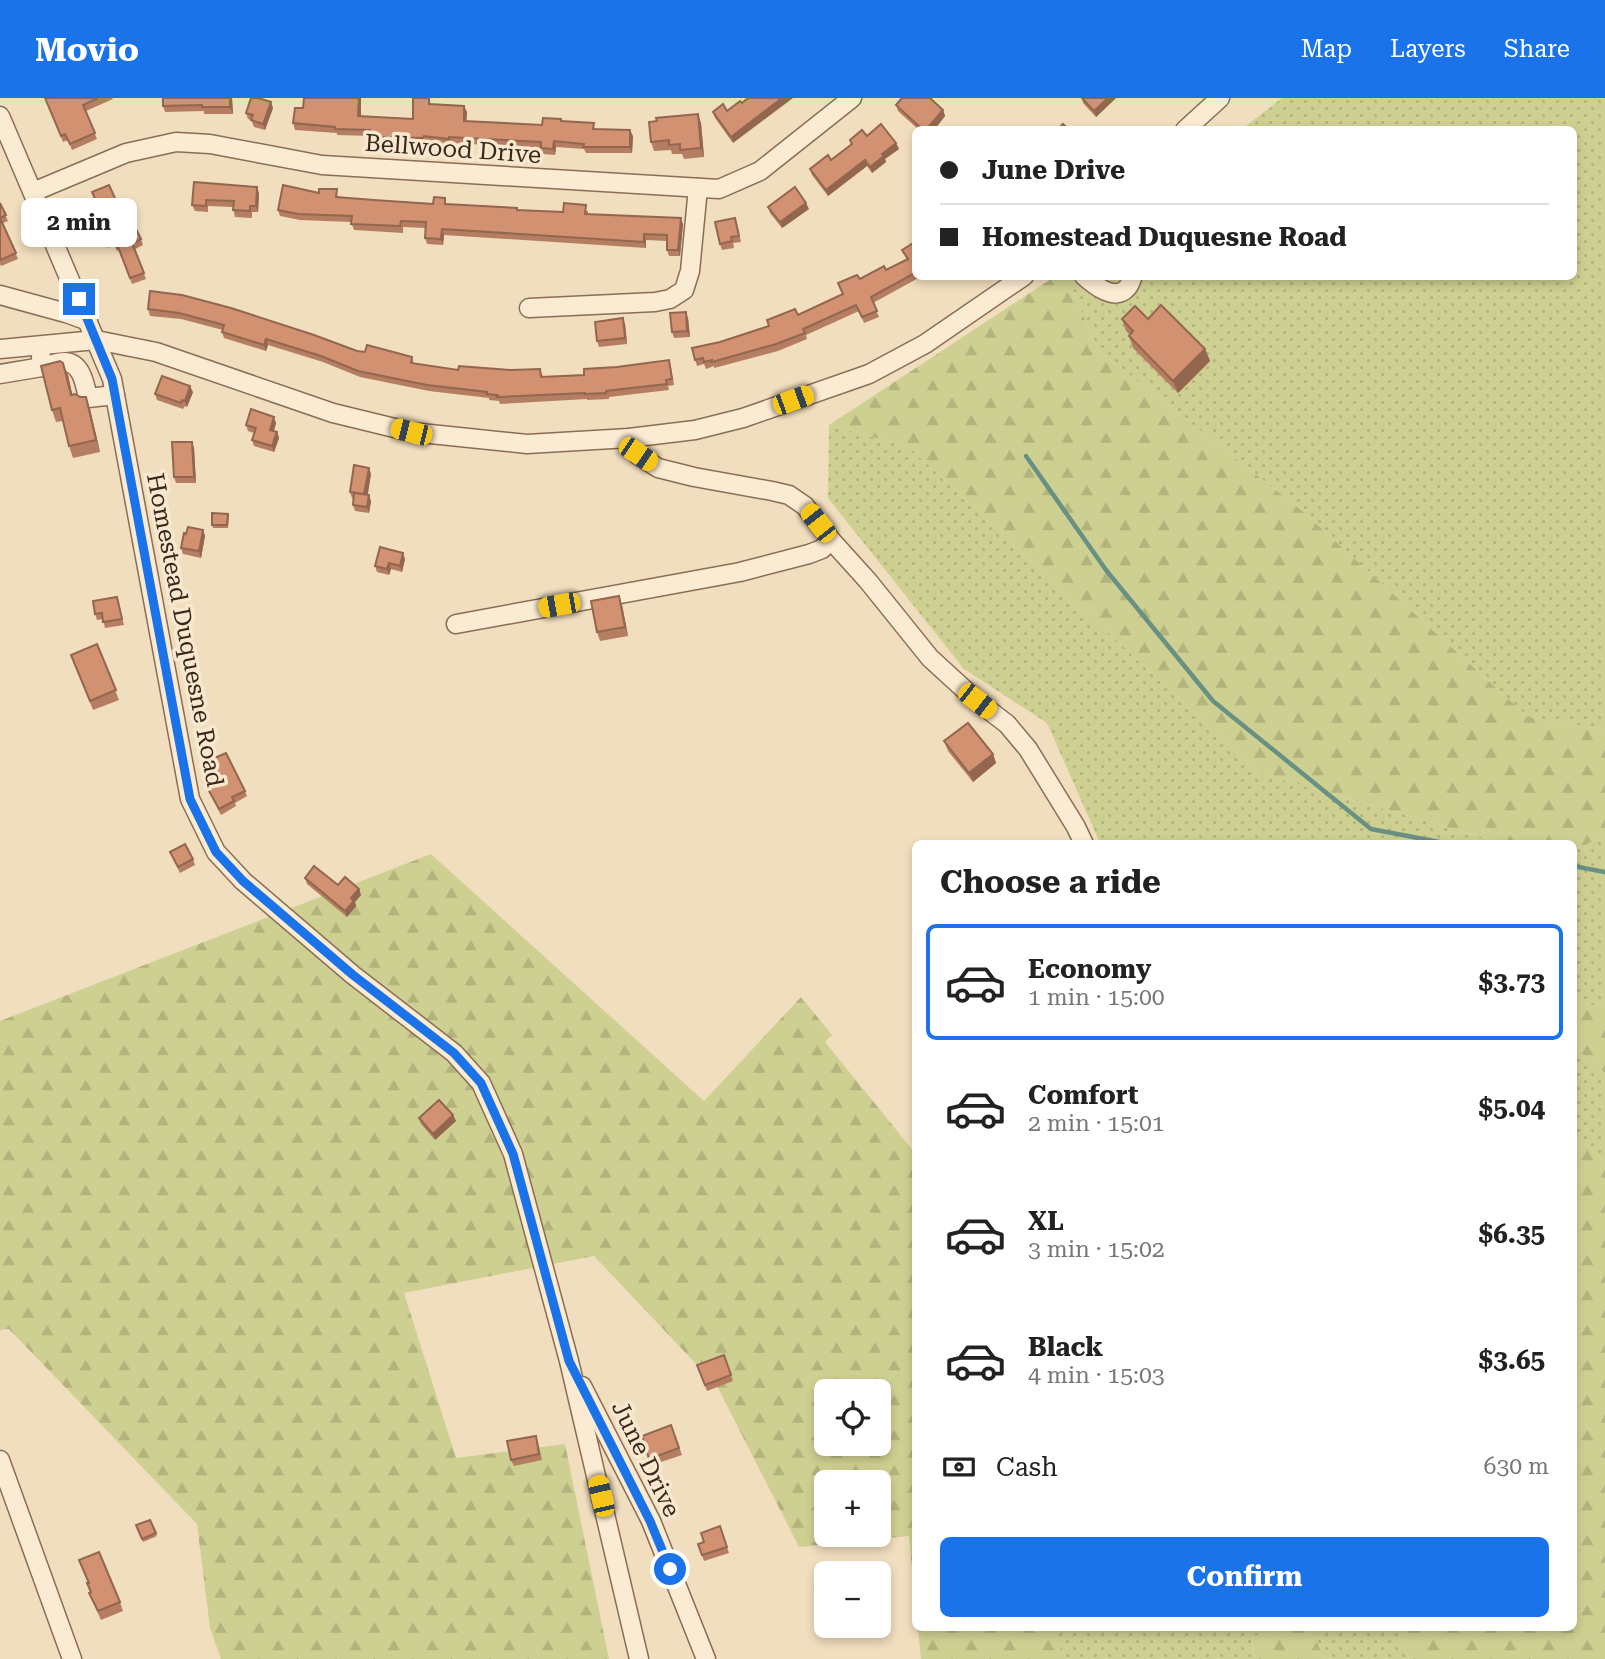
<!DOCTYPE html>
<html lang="en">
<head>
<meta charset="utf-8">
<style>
  body { margin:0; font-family:"Roboto Serif",serif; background:#f2f2f2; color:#222; height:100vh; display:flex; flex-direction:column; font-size:26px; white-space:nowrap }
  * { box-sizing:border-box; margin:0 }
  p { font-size:23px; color:#767676 }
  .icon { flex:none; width:38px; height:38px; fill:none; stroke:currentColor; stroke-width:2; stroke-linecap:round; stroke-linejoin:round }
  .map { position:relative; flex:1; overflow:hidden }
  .side { position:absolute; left:912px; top:742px; width:665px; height:791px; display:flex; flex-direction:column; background:#fff; border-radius:10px; box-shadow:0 4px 10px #0003 }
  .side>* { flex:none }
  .hud { position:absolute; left:912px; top:28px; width:665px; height:154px; border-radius:10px; box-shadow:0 4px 10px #0003; display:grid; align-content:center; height:154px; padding:0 28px; background:#fff }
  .controls { position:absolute; left:814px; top:1281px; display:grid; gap:14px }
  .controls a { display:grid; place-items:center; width:77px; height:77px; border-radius:10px; background:#fff; box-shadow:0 4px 10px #0003; font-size:35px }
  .end { position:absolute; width:32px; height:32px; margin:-16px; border:9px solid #1a73e8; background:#fff; box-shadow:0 0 0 4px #fff }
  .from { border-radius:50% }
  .bubble { position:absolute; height:49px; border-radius:10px; background:#fff; box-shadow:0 4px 10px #0003; font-size:23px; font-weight:700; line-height:49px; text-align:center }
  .car { position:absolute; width:21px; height:42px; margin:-21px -10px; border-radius:9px; box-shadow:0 0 5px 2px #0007; background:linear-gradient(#f5c518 24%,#345 0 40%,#f5c518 0 76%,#345 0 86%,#f5c518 0) }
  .hud b { display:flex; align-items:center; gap:24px; height:66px; font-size:26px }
  .hud b+b { border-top:2px solid #e0e0e0 }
  .hud i { width:18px; height:18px; background:#222 }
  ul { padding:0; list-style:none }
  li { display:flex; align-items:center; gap:21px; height:116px; margin:0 14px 10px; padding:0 14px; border:4px solid transparent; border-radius:10px }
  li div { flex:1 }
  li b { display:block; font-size:26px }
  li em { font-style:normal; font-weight:700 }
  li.current { border-color:#1a73e8 }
  li>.icon { width:63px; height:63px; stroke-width:1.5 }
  h2 { padding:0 28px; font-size:32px; line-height:84px }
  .pay { display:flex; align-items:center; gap:18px; height:77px; padding:0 28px; font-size:26px }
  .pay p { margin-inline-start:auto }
  .button { display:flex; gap:14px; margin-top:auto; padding:14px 28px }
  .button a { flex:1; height:80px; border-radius:10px; background:#1a73e8; color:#fff; font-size:28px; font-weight:700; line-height:80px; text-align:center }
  header { display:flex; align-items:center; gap:42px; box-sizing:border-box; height:98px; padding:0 35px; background:#1a73e8; color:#fff }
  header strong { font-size:33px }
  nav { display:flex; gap:38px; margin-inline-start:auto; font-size:24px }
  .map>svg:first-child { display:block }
</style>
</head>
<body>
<header>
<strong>Movio</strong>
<nav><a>Map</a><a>Layers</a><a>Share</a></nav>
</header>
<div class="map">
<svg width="1605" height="1561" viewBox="0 0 1605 1561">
  <defs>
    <pattern id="grass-dots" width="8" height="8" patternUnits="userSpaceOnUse" patternTransform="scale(1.75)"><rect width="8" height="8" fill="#ced092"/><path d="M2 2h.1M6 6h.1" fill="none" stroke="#b2b37d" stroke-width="1.8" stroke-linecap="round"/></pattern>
    <pattern id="forest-firs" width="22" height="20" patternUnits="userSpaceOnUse" patternTransform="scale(1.75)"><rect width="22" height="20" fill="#ced092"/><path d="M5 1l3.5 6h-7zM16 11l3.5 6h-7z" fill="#b2b37d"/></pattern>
  </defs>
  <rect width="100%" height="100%" fill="#f1debe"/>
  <g fill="url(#grass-dots)">
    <polygon points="1282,0 1605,0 1605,632 1528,619 1300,411 1098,252 1067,179 1573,178 1573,32 1242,31"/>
    <polygon points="829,327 909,349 1259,675 1503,745 1100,745 1047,625 964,571 828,400"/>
    <polygon points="1605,738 1605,909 1573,904 1573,752"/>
    <polygon points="1573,948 1605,975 1605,1064 1573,1035"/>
    <polygon points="1054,1530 1281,1530 1252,1540 1255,1561 1058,1561"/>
    <polygon points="1310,1530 1395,1530 1410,1561 1325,1561"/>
  </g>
  <g fill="url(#forest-firs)" fill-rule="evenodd">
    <polygon points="1054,179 1067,179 1098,252 1300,411 1528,619 1605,632 1605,738 1573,752 1573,746 1503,745 1259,675 909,349 829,327"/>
    <path d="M431 756 704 1003 801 899 832 937 825 944 915 1055V1501L909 1438 799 1449 717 1288 594 1158 404 1195 456 1360 565 1346 609 1561H221L210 1530 197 1426 9 1231 0 1232V923ZM826 1293H878V1346H826ZM826 1384H878V1437H826Z"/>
    <polygon points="1573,904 1605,909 1605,975 1573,948"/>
    <polygon points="1573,1035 1605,1064 1605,1561 1410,1561 1395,1530 1573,1530"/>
    <polygon points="918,1530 1058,1530 1062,1561 921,1561"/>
    <polygon points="1281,1530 1310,1530 1325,1561 1255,1561 1252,1539"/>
  </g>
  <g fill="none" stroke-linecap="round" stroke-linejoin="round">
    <g stroke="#699183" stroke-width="4.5">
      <polyline points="1026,358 1106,472 1213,603 1371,731 1450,746"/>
      <polyline points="1573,768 1605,774"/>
    </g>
    <g stroke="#8b6d56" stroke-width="21">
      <g id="minor">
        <polyline points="0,18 112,281 190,701 216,754 243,783 353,877 454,955 481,985 513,1056 569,1263 639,1561"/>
        <polyline points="1185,32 1220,0"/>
        <polyline points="33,94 126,55 176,44 210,46 322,67 719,91 760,73 852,0"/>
        <path d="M1084 178C1094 187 1115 204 1127 190 1130 187 1131 182 1133 178"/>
        <polyline points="0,197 66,215 88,223"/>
        <polyline points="529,210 655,204 670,201 684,192 690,173 698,90"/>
        <polyline points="0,251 96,242 156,254 333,315 411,334 527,346 629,340 695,332 743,320 869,276 925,246 1024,178"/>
        <path d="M42 269C49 267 58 264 65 264 82 265 85 287 88 300L115 297"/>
        <polyline points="0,276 42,269 41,259"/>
        <polyline points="629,340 638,357 658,370 694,379 772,393 789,397 805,408 831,442 868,483 930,560 977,603 1007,626 1028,651 1076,729 1084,746"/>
        <polyline points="456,526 740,474 809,456 822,451 831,442"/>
        <polyline points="582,1288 651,1423 706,1561"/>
        <polyline points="0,1362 72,1561"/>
      </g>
    </g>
    <use href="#minor" stroke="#fbebd2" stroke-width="18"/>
  </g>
  <g fill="#b57d61">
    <polygon points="45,0 112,0 113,1 86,13 97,41 72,52 68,42 63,44"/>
    <polygon points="232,0 233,16 204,16 204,13 165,14 163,8"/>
    <polygon points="429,0 431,6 467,14 466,23 542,27 561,21 562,23 596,31 633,38 632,55 586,55 584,51 556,49 555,57 543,56 541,50 451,45 451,47 426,45 426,46 378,45 376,40 372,40 371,38 337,37 337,35 295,32 293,25 303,10 361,18 413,21"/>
    <polygon points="1082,0 1116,0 1096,19 1083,5"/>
    <polygon points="896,7 943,12 945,18 934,32 919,32 898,13"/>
    <polygon points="273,10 265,32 254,29 251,22 248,21 246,15"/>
    <polygon points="727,13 733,45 715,20 713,14"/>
    <polygon points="701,25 704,59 684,61 682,56 672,56 671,52 654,53 651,44"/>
    <polygon points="867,38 896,45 899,51 885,61 886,64 872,75 867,68 828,98 812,77 810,71 831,62 851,47 850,42"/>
    <polygon points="194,84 259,95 258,114 252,114 252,120 235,119 233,109 208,108 208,114 195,113 192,107"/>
    <polygon points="319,95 339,98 339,99 374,102 448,106 518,112 563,114 588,113 588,116 683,126 680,158 669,158 667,152 667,143 646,142 646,150 444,137 443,147 427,146 425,140 425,130 403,129 403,135 354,132 351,124 300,122 280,118 278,112"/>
    <polygon points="0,105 8,123 3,125 18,161 1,168 0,166"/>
    <polygon points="768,109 809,111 782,130 770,115"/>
    <polygon points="735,120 741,144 733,145 734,150 722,152 720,146"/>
    <polygon points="127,127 141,141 143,147 135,151 146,181 132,186 119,152 117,153 114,147 108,150 99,130"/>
    <polygon points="915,144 915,178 922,178 873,205 879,219 864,225 859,213 806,237 807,241 778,253 714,270 714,268 706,271 704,266 697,268 692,250 720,244 769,229 843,196 860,181 886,172 907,161 902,152"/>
    <polygon points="150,193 357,253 412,259 414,266 458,272 540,271 543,279 584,277 617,269 669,262 671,269 674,287 668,288 669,292 609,299 609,301 587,302 587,301 500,306 499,303 489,302 489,300 429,293 360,279 323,264 268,247 266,253 224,240 222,234 223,232 181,221 150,218 148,211"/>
    <polygon points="688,220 690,239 674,240 672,234"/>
    <polygon points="1122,221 1205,251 1210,263 1178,295 1133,250 1129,238 1130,237 1126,233"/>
    <polygon points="625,226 627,246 599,249 597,243"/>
    <polygon points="68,277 72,296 86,299 90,311 100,354 73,360 69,348 63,323 56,324 52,312"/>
    <polygon points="193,294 187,309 185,308 183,311 157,302 155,296"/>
    <polygon points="276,325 274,333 277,334 279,340 274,354 254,348 252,342 254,335 248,333 246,327"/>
    <polygon points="194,350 196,385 176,385 174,379"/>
    <polygon points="371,376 367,397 371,403 369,415 355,413 353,407 354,400 352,400 350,394"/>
    <polygon points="228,416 229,419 228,430 213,430 212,427"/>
    <polygon points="203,432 205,438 201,460 183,456 181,450 186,436"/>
    <polygon points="405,461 402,474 391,471 389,477 377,474 375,468"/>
    <polygon points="117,499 124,527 105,530 103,521 97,522 95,516"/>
    <polygon points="622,507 628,538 600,543 597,534"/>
    <polygon points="97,546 119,602 93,612 71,557"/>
    <polygon points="944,643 993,656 996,665 973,684 948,653"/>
    <polygon points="204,684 245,693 247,698 235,705 236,708 221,717"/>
    <polygon points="170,754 193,761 195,767 180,775"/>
    <polygon points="305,780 359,791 361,797 355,804 356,808 347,819 307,786"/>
    <polygon points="453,1017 456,1023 435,1042 421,1026 419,1020"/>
    <polygon points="724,1257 733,1283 707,1293 697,1267"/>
    <polygon points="671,1327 682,1357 652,1367 642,1338"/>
    <polygon points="538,1344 542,1362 514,1368 511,1362"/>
    <polygon points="150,1422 157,1438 143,1444 136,1427"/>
    <polygon points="720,1428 729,1455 704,1463 698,1446 704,1444"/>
    <polygon points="89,1495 120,1504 123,1513 101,1522"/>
    <polygon points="831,1528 861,1528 863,1533 846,1540 840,1528 832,1531"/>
  </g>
  <g fill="#93664f">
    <polygon points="230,0 232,0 233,16 230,9"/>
    <polygon points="359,0 361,0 361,24 358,18"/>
    <polygon points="782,0 793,0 733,45 731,39"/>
    <polygon points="1108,0 1116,0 1096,19 1094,13"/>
    <polygon points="271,4 273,10 265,32 263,26"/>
    <polygon points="464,8 467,14 466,29 464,23"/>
    <polygon points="943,12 945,18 934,32 926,32"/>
    <polygon points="698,16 701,25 704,59 701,50"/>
    <polygon points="630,32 633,38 632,55 630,49"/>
    <polygon points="554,43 556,49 555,57 553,51"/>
    <polygon points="896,45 899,51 885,61 886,64 872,75 870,69 882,56"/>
    <polygon points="865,62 867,68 828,98 826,92"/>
    <polygon points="257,89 259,95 258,114 256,108"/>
    <polygon points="806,105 809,111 782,130 780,124"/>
    <polygon points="681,120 683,126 680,158 678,152"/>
    <polygon points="442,131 444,137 443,147 441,141"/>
    <polygon points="644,136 646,142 646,150 644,144"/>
    <polygon points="686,214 688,220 690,239 687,233"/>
    <polygon points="623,220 625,226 627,246 625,240"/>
    <polygon points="266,241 268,247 266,253 264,247"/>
    <polygon points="1205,251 1210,263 1178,295 1173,283"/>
    <polygon points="63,265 68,277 75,309 71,297"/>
    <polygon points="190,288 193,294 187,309 185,303"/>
    <polygon points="86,299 90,311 100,354 96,342"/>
    <polygon points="274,319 276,325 272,338 270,332"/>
    <polygon points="277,334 279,340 274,354 272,348"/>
    <polygon points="192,344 194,350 196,385 194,379"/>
    <polygon points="369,370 371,376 367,402 364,396"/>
    <polygon points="369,397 371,403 369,415 367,409"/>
    <polygon points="203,432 205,438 201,460 199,453"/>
    <polygon points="403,455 405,461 402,474 400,468"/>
    <polygon points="389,465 391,471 389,477 387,471"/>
    <polygon points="619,498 622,507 628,538 625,529"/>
    <polygon points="993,656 996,665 973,684 969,675"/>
    <polygon points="359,791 361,797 355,804 356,808 347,819 345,813 351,800"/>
    <polygon points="453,1017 456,1023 435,1042 433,1036"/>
  </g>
  <g fill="#d29171" stroke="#93664f" stroke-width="2">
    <polygon points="45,0 98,0 83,7 95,35 70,46 65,36 61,38"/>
    <polygon points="163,0 230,0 230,9 202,9 202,7 163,8"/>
    <polygon points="251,0 258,0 271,4 263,26 251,22 253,17 246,15"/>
    <polygon points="304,0 359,0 358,18 413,21 413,0 429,0 429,6 464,8 464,23 542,27 543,20 561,21 561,23 594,25 593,31 630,32 630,49 583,49 584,46 554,43 553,51 541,50 541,44 449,39 449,41 424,38 423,40 375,39 376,34 370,34 370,32 335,31 335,29 293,25 295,10 303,10"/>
    <polygon points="748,0 782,0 731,39 713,14 723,6 727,13 740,3 742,5"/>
    <polygon points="902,0 930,0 943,12 926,32 923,32 896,7"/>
    <polygon points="1082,0 1108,0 1094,13"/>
    <polygon points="698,16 701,50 680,52 680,46 669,47 669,42 651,44 649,24 657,23 656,20"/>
    <polygon points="881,26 896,45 882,56 884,58 870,69 865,62 826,92 810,71 828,57 831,62 852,46 850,42 862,32 867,38"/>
    <polygon points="1063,26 1069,32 1057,32"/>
    <polygon points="194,84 257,89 256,108 250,108 250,113 233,112 234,103 206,102 206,108 192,107"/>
    <polygon points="109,87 127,127 133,125 141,141 132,145 144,175 130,180 117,146 115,147 112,141 105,144 99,130 107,127 92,94"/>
    <polygon points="283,87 319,95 319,91 337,91 336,99 374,102 433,106 434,99 445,100 445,106 517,110 517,112 563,114 564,105 586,107 585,116 681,120 678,152 667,152 667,137 644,136 644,144 442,131 441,141 425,140 426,124 401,123 400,128 351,126 352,118 298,116 278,112"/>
    <polygon points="795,89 806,105 780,124 768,109"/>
    <polygon points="0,105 6,117 0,120 16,155 0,162"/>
    <polygon points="735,120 739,138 731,139 732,143 720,146 715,124"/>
    <polygon points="915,144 915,175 871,199 877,213 862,219 856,207 803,231 805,235 776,246 712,264 712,262 704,264 703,260 695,262 692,250 720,244 769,228 767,222 795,211 798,217 843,196 838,185 857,177 860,181 884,168 886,172 908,161 902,152"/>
    <polygon points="150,193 182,197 231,210 314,237 357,253 365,254 367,247 412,259 411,265 458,272 459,268 511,272 540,271 541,279 584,277 584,271 617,269 669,262 672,281 666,282 667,286 606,293 606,295 585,296 585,295 497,299 498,297 487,296 487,294 427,287 358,273 321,258 266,241 264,247 222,234 224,227 179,215 148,211"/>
    <polygon points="1161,207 1205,251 1173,283 1129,238 1133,233 1122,221 1135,208 1148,221"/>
    <polygon points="686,214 687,233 672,234 670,215"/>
    <polygon points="623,220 625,240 597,243 595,224"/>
    <polygon points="60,263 63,265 71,297 75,296 80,299 86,299 96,342 69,348 60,310 52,312 41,268"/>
    <polygon points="162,278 190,288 185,303 182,302 181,305 155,296"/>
    <polygon points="251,311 274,319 270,332 277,334 272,348 252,342 256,330 246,327"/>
    <polygon points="172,344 192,344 194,379 174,379"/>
    <polygon points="354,367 369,370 364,396 350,394"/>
    <polygon points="354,395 369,397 367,409 353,407"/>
    <polygon points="212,415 228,416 227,427 212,427"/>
    <polygon points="188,429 203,432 199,453 181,450 184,435 186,436"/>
    <polygon points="380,449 403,455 400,468 389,465 387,471 375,468"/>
    <polygon points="619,498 625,529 597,534 591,503"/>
    <polygon points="117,499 122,521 103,524 102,515 95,516 93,503"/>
    <polygon points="97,546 116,592 90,603 71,557"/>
    <polygon points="968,625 993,656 969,675 944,643"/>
    <polygon points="226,655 245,693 232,699 234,703 219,711 204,684 219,676 212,661"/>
    <polygon points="185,746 193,761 178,769 170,754"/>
    <polygon points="314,768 338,787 345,779 359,791 351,800 354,803 345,813 305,780"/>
    <polygon points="439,1002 453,1017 433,1036 419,1020"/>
    <polygon points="724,1257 731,1277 705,1287 697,1267"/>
    <polygon points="671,1327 679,1350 649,1361 642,1338"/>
    <polygon points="536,1338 539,1356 511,1362 507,1343"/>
    <polygon points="150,1422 156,1435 142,1441 136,1427"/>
    <polygon points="720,1428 727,1449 702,1457 698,1446 704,1444 701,1435"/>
    <polygon points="99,1454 120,1504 98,1513 89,1495 91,1494 87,1485 89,1485 79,1462"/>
    <polygon points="826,1486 826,1515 815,1491"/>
    <polygon points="841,1528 851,1528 843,1531"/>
  </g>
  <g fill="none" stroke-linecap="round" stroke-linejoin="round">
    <polyline stroke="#1a73e8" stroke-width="9" points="79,201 112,281 190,701 216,754 243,783 353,877 454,955 481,985 513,1056 569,1263 650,1423 670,1471"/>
  </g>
  <g text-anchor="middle" stroke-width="7" stroke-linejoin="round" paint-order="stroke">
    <g font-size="24" fill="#39271b" stroke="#f8e8cf">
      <text transform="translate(453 51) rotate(4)" y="8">Bellwood Drive</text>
      <text transform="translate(185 532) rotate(79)" y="8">Homestead Duquesne Road</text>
      <text transform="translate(646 1361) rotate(64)" y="8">June Drive</text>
    </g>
  </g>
</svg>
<div class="controls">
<a><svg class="icon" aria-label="locate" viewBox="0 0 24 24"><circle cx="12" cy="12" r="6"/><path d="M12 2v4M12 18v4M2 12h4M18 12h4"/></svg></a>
<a>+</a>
<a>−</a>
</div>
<i class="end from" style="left:670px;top:1471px"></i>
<i class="end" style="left:79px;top:201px"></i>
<div class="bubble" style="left:21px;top:100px;width:116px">2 min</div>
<i class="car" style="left:793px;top:302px;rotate:70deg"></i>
<i class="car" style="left:411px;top:334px;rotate:284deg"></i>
<i class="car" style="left:638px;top:356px;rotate:124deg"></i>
<i class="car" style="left:818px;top:425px;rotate:322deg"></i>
<i class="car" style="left:559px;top:507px;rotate:260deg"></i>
<i class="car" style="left:977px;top:603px;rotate:128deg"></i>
<i class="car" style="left:601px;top:1398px;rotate:347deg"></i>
<div class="hud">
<b><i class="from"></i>June Drive</b>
<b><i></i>Homestead Duquesne Road</b>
</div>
<section class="side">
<h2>Choose a ride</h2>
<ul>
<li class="current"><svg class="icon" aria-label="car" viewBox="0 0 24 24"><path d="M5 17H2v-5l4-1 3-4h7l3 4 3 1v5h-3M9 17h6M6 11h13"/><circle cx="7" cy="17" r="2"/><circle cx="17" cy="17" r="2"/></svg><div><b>Economy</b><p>1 min · 15:00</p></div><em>$3.73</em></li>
<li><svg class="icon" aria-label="car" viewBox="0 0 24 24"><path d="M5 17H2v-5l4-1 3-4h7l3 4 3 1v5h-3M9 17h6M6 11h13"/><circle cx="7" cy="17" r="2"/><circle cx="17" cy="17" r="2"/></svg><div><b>Comfort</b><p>2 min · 15:01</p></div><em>$5.04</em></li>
<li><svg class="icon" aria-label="car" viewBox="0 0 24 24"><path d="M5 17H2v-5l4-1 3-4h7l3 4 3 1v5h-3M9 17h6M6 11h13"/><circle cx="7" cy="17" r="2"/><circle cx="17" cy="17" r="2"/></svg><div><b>XL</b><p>3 min · 15:02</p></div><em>$6.35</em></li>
<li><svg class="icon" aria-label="car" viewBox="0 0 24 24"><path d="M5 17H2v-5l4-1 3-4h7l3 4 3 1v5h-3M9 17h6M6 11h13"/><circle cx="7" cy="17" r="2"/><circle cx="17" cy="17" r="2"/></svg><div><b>Black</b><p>4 min · 15:03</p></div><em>$3.65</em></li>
</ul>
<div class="pay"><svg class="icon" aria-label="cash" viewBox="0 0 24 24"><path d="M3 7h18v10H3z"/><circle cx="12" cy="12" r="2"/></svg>Cash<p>630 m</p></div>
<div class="button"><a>Confirm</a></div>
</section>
</div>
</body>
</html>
